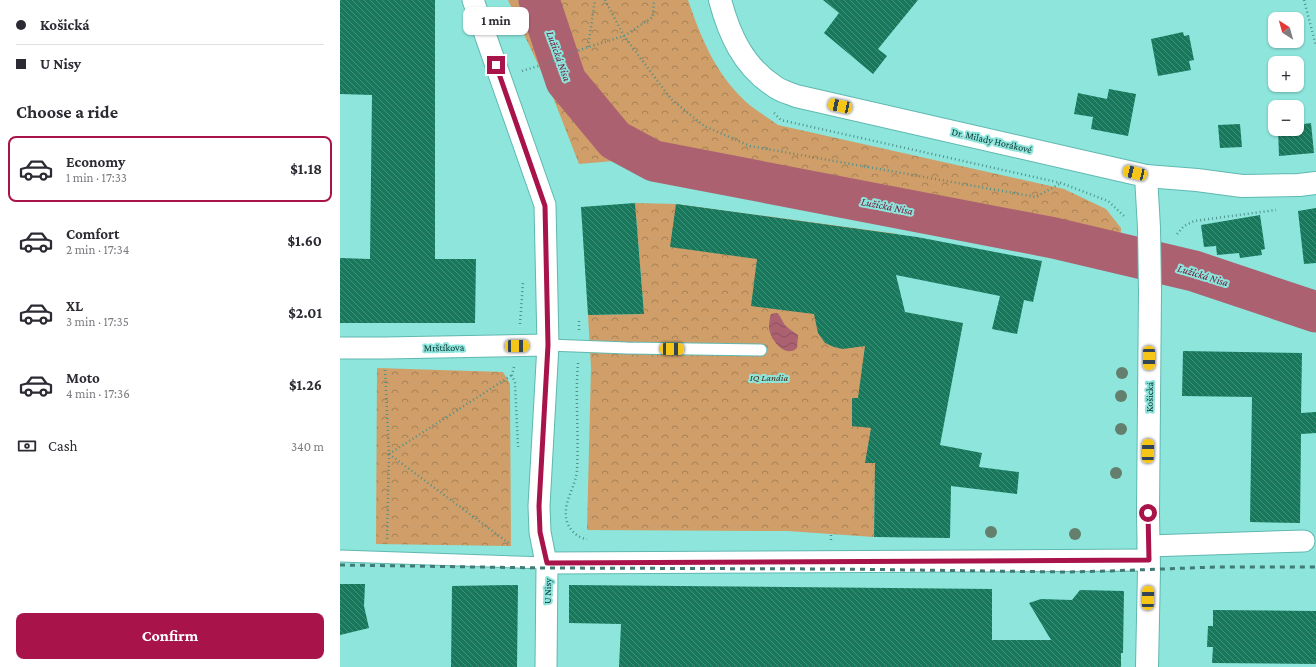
<!DOCTYPE html>
<html lang="en">
<head>
<meta charset="utf-8">
<style>
  body { margin:0; font-family:"Crimson Pro",serif; background:#f2f2f3; color:#2b2b33; height:100vh; display:flex; flex-direction:column; font-size:15px; white-space:nowrap }
  * { box-sizing:border-box; margin:0 }
  p { font-size:13px; color:#7c7c81 }
  .icon { flex:none; width:22px; height:22px; fill:none; stroke:currentColor; stroke-width:2; stroke-linecap:round; stroke-linejoin:round }
  .map { position:relative; flex:1; overflow:hidden }
  .drawer { display:flex; flex-direction:column; background:#fff; width:340px }
  .drawer>* { flex:none }
  .banner { display:grid; align-content:center; height:88px; padding:0 16px; background:#fff }
  .needle { width:26px; rotate:323deg }
  .buttons { position:absolute; left:928px; top:12px; display:grid; gap:8px }
  .buttons a { display:grid; place-items:center; width:36px; height:36px; border-radius:8px; background:#fff; box-shadow:0 1px 3px #0004; font-size:20px }
  .end { position:absolute; width:18px; height:18px; margin:-9px; border:5px solid #a8134a; background:#fff; box-shadow:0 0 0 2px #fff }
  .from { border-radius:50% }
  .bubble { position:absolute; height:28px; border-radius:8px; background:#fff; box-shadow:0 1px 3px #0004; font-size:13px; font-weight:700; line-height:28px; text-align:center }
  .car { position:absolute; width:12px; height:24px; margin:-12px -6px; border-radius:5px; box-shadow:0 0 3px 1px #0007; background:linear-gradient(#f5c518 24%,#345 0 40%,#f5c518 0 76%,#345 0 86%,#f5c518 0) }
  .banner b { display:flex; align-items:center; gap:14px; height:38px; font-size:15px }
  .banner b+b { border-top:1px solid #e1e1e2 }
  .banner i { width:10px; height:10px; background:#2b2b33 }
  ul { padding:0; list-style:none }
  li { display:flex; align-items:center; gap:12px; height:66px; margin:0 8px 6px; padding:0 8px; border:2px solid transparent; border-radius:8px }
  li div { flex:1 }
  li b { display:block; font-size:15px }
  li em { font-style:normal; font-weight:700 }
  li.on { border-color:#a8134a }
  li>.icon { width:36px; height:36px; stroke-width:1.5 }
  h2 { padding:0 16px; font-size:18px; line-height:48px }
  .pay { display:flex; align-items:center; gap:10px; height:44px; padding:0 16px; font-size:15px }
  .pay p { margin-inline-start:auto }
  .button { display:flex; gap:8px; margin-top:auto; padding:8px 16px }
  .button a { flex:1; height:46px; border-radius:8px; background:#a8134a; color:#fff; font-size:16px; font-weight:700; line-height:46px; text-align:center }
  main { display:flex; flex:1; min-height:0 }
  .map>svg:first-child { display:block }
</style>
</head>
<body>
<main>
<section class="drawer">
<div class="banner">
<b><i class="from"></i>Košická</b>
<b><i></i>U Nisy</b>
</div>
<h2>Choose a ride</h2>
<ul>
<li class="on"><svg class="icon" aria-label="car" viewBox="0 0 24 24"><path d="M5 17H2v-5l4-1 3-4h7l3 4 3 1v5h-3M9 17h6M6 11h13"/><circle cx="7" cy="17" r="2"/><circle cx="17" cy="17" r="2"/></svg><div><b>Economy</b><p>1 min · 17:33</p></div><em>$1.18</em></li>
<li><svg class="icon" aria-label="car" viewBox="0 0 24 24"><path d="M5 17H2v-5l4-1 3-4h7l3 4 3 1v5h-3M9 17h6M6 11h13"/><circle cx="7" cy="17" r="2"/><circle cx="17" cy="17" r="2"/></svg><div><b>Comfort</b><p>2 min · 17:34</p></div><em>$1.60</em></li>
<li><svg class="icon" aria-label="car" viewBox="0 0 24 24"><path d="M5 17H2v-5l4-1 3-4h7l3 4 3 1v5h-3M9 17h6M6 11h13"/><circle cx="7" cy="17" r="2"/><circle cx="17" cy="17" r="2"/></svg><div><b>XL</b><p>3 min · 17:35</p></div><em>$2.01</em></li>
<li><svg class="icon" aria-label="car" viewBox="0 0 24 24"><path d="M5 17H2v-5l4-1 3-4h7l3 4 3 1v5h-3M9 17h6M6 11h13"/><circle cx="7" cy="17" r="2"/><circle cx="17" cy="17" r="2"/></svg><div><b>Moto</b><p>4 min · 17:36</p></div><em>$1.26</em></li>
</ul>
<div class="pay"><svg class="icon" aria-label="cash" viewBox="0 0 24 24"><path d="M3 7h18v10H3z"/><circle cx="12" cy="12" r="2"/></svg>Cash<p>340 m</p></div>
<div class="button"><a>Confirm</a></div>
</section>
<div class="map">
<svg width="976" height="667" viewBox="0 0 976 667">
  <defs>
    <pattern id="park-crowns" width="20" height="18" patternUnits="userSpaceOnUse"><rect width="20" height="18" fill="#d09e68"/><path d="M2 6a3 3 0 1 1 6 0M12 15a3 3 0 1 1 6 0" fill="none" stroke="#a78156"/></pattern>
    <pattern id="water-waves" width="16" height="10" patternUnits="userSpaceOnUse"><rect width="16" height="10" fill="#ac6171"/><path d="M0 5q4-4 8 0t8 0" fill="none" stroke="#8a505d"/></pattern>
    <pattern id="building-back-hatch" width="6" height="6" patternUnits="userSpaceOnUse"><rect width="6" height="6" fill="#17785b"/><path d="M-1 5l2 2M0 0l6 6M5-1l2 2" fill="none" stroke="#468e79"/></pattern>
  </defs>
  <rect width="100%" height="100%" fill="#8de5dc"/>
  <g fill="url(#park-crowns)">
    <path d="M168 0H348C360 35 374 70 401 97 411 108 426 116 438 125L724 189 766 209 781 228 780 248 742 238 415 171 320 157 239 164 211 92Z"/>
    <polygon points="295,203 336,204 558,234 553,276 579,472 535,471 534,537 447,531 247,530 251,368 248,315 304,314"/>
    <polygon points="37,368 163,372 170,384 171,546 36,544"/>
  </g>
  <path fill="url(#water-waves)" d="M437 313C442 317 442 323 447 327 450 330 454 332 458 335L457 348C455 349 454 351 451 351 440 353 429 336 429 327 429 322 430 317 431 314Z"/>
  <g fill="none" stroke-linecap="round" stroke-linejoin="round">
    <polyline stroke="#ac6171" stroke-width="41" points="199,0 226,81 275,140 314,161 714,238 854,271 976,312"/>
  </g>
  <g fill="url(#building-back-hatch)">
    <polygon points="0,0 95,0 95,259 136,259 135,323 0,323 0,258 30,259 32,95 0,94"/>
    <polygon points="483,0 578,0 538,49 547,56 533,74 484,33 499,13"/>
    <polygon points="843,32 844,36 849,35 854,60 849,61 851,70 818,76 811,39"/>
    <polygon points="769,89 796,94 788,136 751,129 753,117 734,114 738,93 767,99"/>
    <polygon points="971,123 974,153 939,156 938,129 957,129 957,125"/>
    <polygon points="900,124 902,147 880,148 878,125"/>
    <polygon points="295,203 304,314 248,315 241,207"/>
    <polygon points="336,204 577,237 702,261 693,302 684,300 677,334 652,329 660,296 556,275 565,312 623,323 600,445 642,453 639,467 679,472 677,494 611,486 610,538 534,537 535,463 525,463 531,428 512,426 512,398 518,398 525,346 503,349 494,347 485,343 478,333 474,314 411,306 417,259 330,247"/>
    <polygon points="976,208 976,263 964,264 958,211"/>
    <polygon points="920,215 925,249 921,250 922,255 900,258 899,253 877,255 876,246 864,247 861,225"/>
    <polygon points="843,351 962,353 961,413 976,412 976,433 961,434 960,523 910,522 912,397 842,396"/>
    <polygon points="0,584 25,584 24,606 29,628 0,635"/>
    <polygon points="178,585 177,667 111,667 112,586"/>
    <polygon points="229,585 652,589 652,640 711,640 689,603 701,599 732,600 740,590 784,591 783,653 781,653 781,667 279,667 281,624 229,623"/>
    <polygon points="873,610 976,611 976,664 872,663 873,647 867,647 868,626 873,626"/>
  </g>
  <g fill="none" stroke-linecap="round" stroke-linejoin="round">
    <g stroke="#60b8b0" stroke-width="13">
      <g id="service">
        <polyline points="208,345 287,348 421,350"/>
        <polyline points="0,556 207,563"/>
      </g>
    </g>
    <g stroke="#60b8b0" stroke-width="23">
      <g id="minor">
        <polyline points="133,0 205,205 208,345 199,506 200,532 207,568 206,667"/>
        <polyline points="0,348 45,348 208,345"/>
        <polyline points="808,546 964,541"/>
        <polyline points="207,563 809,560"/>
      </g>
    </g>
    <g stroke="#60b8b0" stroke-width="24">
      <g id="tertiary">
        <path d="M380 0C389 34 403 66 434 86 440 91 449 93 456 96L806 176 857 180 902 186 959 185 976 183"/>
        <polyline points="806,176 809,228 810,291 808,513 809,570 807,667"/>
      </g>
    </g>
    <g stroke="#50918b" stroke-width="2.5" stroke-dasharray="1 3" stroke-linecap="butt">
      <polyline points="265,0 284,36 331,99 364,126 410,146 696,197 721,183"/>
      <polyline points="964,0 976,46"/>
      <polyline points="248,47 255,0"/>
      <polyline points="182,71 208,63 248,47 284,36 313,17 314,0"/>
      <polyline points="434,113 441,120 721,183 768,201 785,217"/>
      <polyline points="837,234 844,226 854,221 936,210"/>
      <polyline points="180,324 183,282"/>
      <polyline points="239,330 239,320"/>
      <path d="M238 363C235 399 239 434 237 470 236 486 224 500 226 517 227 527 236 538 247 539"/>
      <polyline points="174,367 172,375 175,383 178,447"/>
      <polyline points="45,370 49,454 47,541"/>
      <polyline points="49,454 170,544"/>
      <polyline points="49,454 172,375"/>
      <polyline points="491,540 491,534"/>
    </g>
    <use href="#service" stroke="#fff" stroke-width="11"/>
    <use href="#minor" stroke="#fff" stroke-width="21"/>
    <use href="#tertiary" stroke="#fff" stroke-width="22"/>
    <polyline stroke="#3f7a75" stroke-width="3" stroke-dasharray="5 5" stroke-linecap="butt" points="0,565 207,568 499,569 725,572 768,571 876,567 976,567"/>
  </g>
  <g fill="#647f6d">
    <circle cx="782" cy="373" r="6"/>
    <circle cx="781" cy="396" r="6"/>
    <circle cx="781" cy="429" r="6"/>
    <circle cx="776" cy="473" r="6"/>
    <circle cx="651" cy="532" r="6"/>
    <circle cx="735" cy="534" r="6"/>
  </g>
  <g fill="none" stroke-linecap="round" stroke-linejoin="round">
    <polyline stroke="#a8134a" stroke-width="5" points="156,65 205,206 208,345 199,506 200,532 207,563 809,560 808,513"/>
  </g>
  <g text-anchor="middle" stroke-width="4" stroke-linejoin="round" paint-order="stroke">
    <g font-size="10" fill="#09302d" stroke="#8de5dc">
      <text transform="translate(652 140) rotate(13)" y="4">Dr. Milady Horákové</text>
      <text transform="translate(104 347) rotate(-1)" y="4">Mrštíkova</text>
      <text transform="translate(809 397) rotate(-89)" y="4">Košická</text>
      <text transform="translate(207 591) rotate(-89)" y="4">U Nisy</text>
    </g>
    <g font-size="10" font-style="italic" fill="#432c13" stroke="#8de5dc">
      <text x="429" y="381">IQ Landia</text>
    </g>
    <g font-size="11" font-style="italic" fill="#721534" stroke="#8de5dc">
      <text transform="translate(219 56) rotate(70)" y="4">Lužická Nisa</text>
      <text transform="translate(547 206) rotate(11)" y="4">Lužická Nisa</text>
      <text transform="translate(863 275) rotate(17)" y="4">Lužická Nisa</text>
    </g>
  </g>
</svg>
<div class="buttons">
<a><svg class="needle" viewBox="-14 -14 28 28"><path d="M0-13l5 13h-10z" fill="#e53935"/><path d="M0 13l5-13h-10z" fill="#7c7c81"/></svg></a>
<a>+</a>
<a>−</a>
</div>
<i class="end from" style="left:808px;top:513px"></i>
<i class="end" style="left:156px;top:65px"></i>
<div class="bubble" style="left:123px;top:7px;width:66px">1 min</div>
<i class="car" style="left:500px;top:106px;rotate:282deg"></i>
<i class="car" style="left:795px;top:173px;rotate:283deg"></i>
<i class="car" style="left:177px;top:346px;rotate:89deg"></i>
<i class="car" style="left:332px;top:349px;rotate:91deg"></i>
<i class="car" style="left:809px;top:358px;rotate:180deg"></i>
<i class="car" style="left:808px;top:451px;rotate:1deg"></i>
<i class="car" style="left:808px;top:598px;rotate:1deg"></i>
</div>
</main>
</body>
</html>
